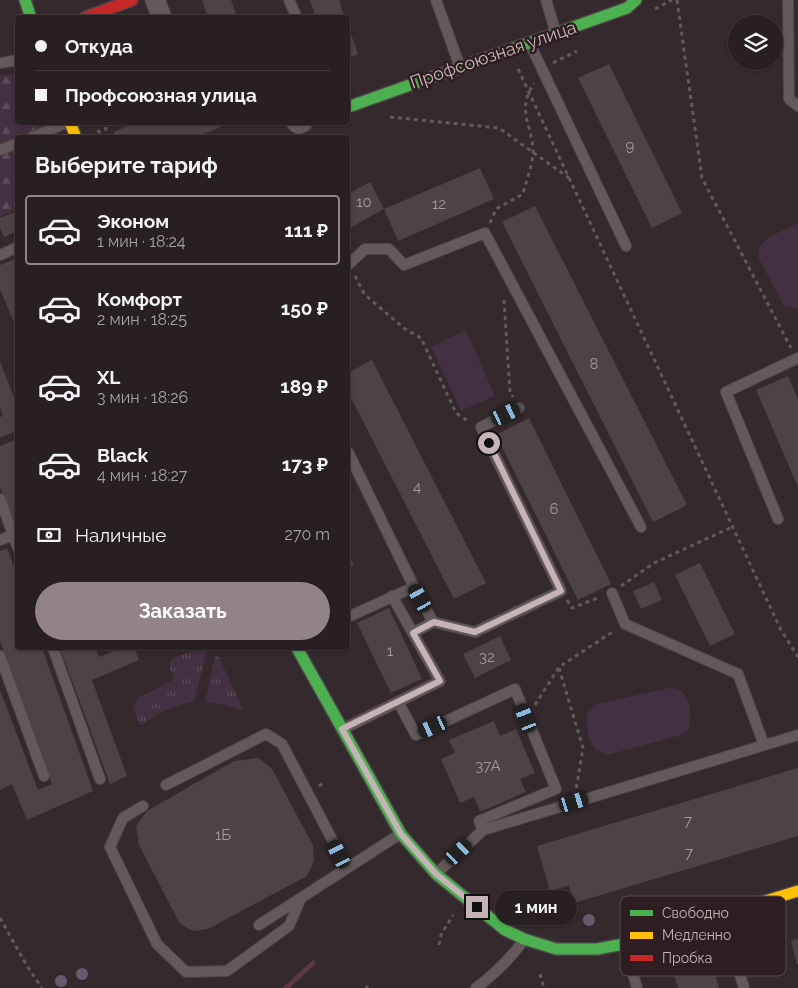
<!DOCTYPE html>
<html lang="ru">
<head>
<meta charset="utf-8">
<style>
  body { margin:0; font-family:Raleway,sans-serif; background:#2f272a; color:#f1f3f6; height:100vh; display:flex; flex-direction:column; font-size:19px; white-space:nowrap }
  * { box-sizing:border-box; margin:0 }
  p { font-size:16px; color:#a4a2a5 }
  .icon { flex:none; width:28px; height:28px; fill:none; stroke:currentColor; stroke-width:2; stroke-linecap:round; stroke-linejoin:round }
  .map { position:relative; flex:1; overflow:hidden }
  .sheet { position:absolute; left:15px; top:135px; width:335px; height:515px; display:flex; flex-direction:column; background:#271f21; border-radius:5px; box-shadow:0 1px 4px #0004,0 0 0 1px #433d3f }
  .sheet>* { flex:none }
  .banner { position:absolute; left:15px; top:15px; width:335px; height:110px; border-radius:5px; box-shadow:0 1px 4px #0004,0 0 0 1px #433d3f; display:grid; align-content:center; height:110px; padding:0 20px; background:#271f21 }
  .tools { position:absolute; left:728px; top:15px; display:grid; gap:10px }
  .tools a { display:grid; place-items:center; width:55px; height:55px; border-radius:50%; background:#271f21; box-shadow:0 1px 4px #0004,0 0 0 1px #433d3f; font-size:25px }
  .end { position:absolute; width:22px; height:22px; margin:-11px; border:6px solid #c5b3b6; background:#111; box-shadow:0 0 0 2px #111 }
  .from { border-radius:50% }
  .bubble { position:absolute; height:35px; border-radius:18px; background:#271f21; box-shadow:0 1px 4px #0004,0 0 0 1px #433d3f; font-size:16px; font-weight:700; line-height:35px; text-align:center }
  .car { position:absolute; width:15px; height:30px; margin:-15px -8px; border-radius:6px; box-shadow:0 0 4px 1px #0007; background:linear-gradient(#222 24%,#8ab4d8 0 40%,#222 0 76%,#8ab4d8 0 86%,#222 0) }
  .banner b { display:flex; align-items:center; gap:18px; height:48px; font-size:19px }
  .banner b+b { border-top:1px solid #433d3f }
  .banner i { width:12px; height:12px; background:#f1f3f6 }
  ul { padding:0; list-style:none }
  li { display:flex; align-items:center; gap:15px; height:70px; margin:0 10px 8px; padding:0 10px; border:2px solid transparent; border-radius:5px }
  li div { flex:1 }
  li b { display:block; font-size:19px }
  li em { font-style:normal; font-weight:700 }
  li.selected { border-color:#928386 }
  li>.icon { width:45px; height:45px; stroke-width:1.5 }
  h2 { padding:0 20px; font-size:22px; line-height:60px }
  .pay { display:flex; align-items:center; gap:12px; height:55px; padding:0 20px; font-size:19px }
  .pay p { margin-inline-start:auto }
  .primary-button { display:flex; gap:10px; margin-top:auto; padding:10px 20px }
  .primary-button a { flex:1; height:58px; border-radius:30px; background:#928386; color:#fff; font-size:20px; font-weight:700; line-height:58px; text-align:center }
  .map>svg:first-child { display:block }
</style>
</head>
<body>
<div class="map">
<svg width="798" height="988" viewBox="0 0 798 988">
  <defs>
    <pattern id="grass-tufts" width="24" height="20" patternUnits="userSpaceOnUse" patternTransform="scale(1.25)"><rect width="24" height="20" fill="#433040"/><path d="M3 7l-1-3M5 7V3M7 7l1-3M15 17l-1-3M17 17v-4M19 17l1-3" fill="none" stroke="#5d4c59"/></pattern>
    <pattern id="forest-firs" width="22" height="20" patternUnits="userSpaceOnUse" patternTransform="scale(1.25)"><rect width="22" height="20" fill="#433040"/><path d="M5 1l3.5 6h-7zM16 11l3.5 6h-7z" fill="#5d4c59"/></pattern>
  </defs>
  <rect width="100%" height="100%" fill="#34292c"/>
  <g fill="url(#grass-tufts)">
    <path d="M198 648H206L207 650 194 702C174 705 158 712 143 725H140L133 708 138 698 173 680C174 675 169 669 169 663L172 659Z"/>
    <polygon points="215,656 219,657 243,709 240,710 227,705 205,702"/>
  </g>
  <polygon fill="url(#forest-firs)" points="13,74 17,76 18,122 39,123 43,137 18,138 17,209 0,217 0,76"/>
  <g fill="#433040">
    <polygon points="798,223 798,309 784,306 759,259 759,247 769,237"/>
    <polygon points="466,330 495,396 461,411 431,347"/>
    <path d="M668 688C671 688 677 688 680 690 692 698 692 719 688 731L678 736 607 755 595 749 590 740 587 729 586 720 588 712 597 704Z"/>
  </g>
  <g fill="none" stroke-linecap="round" stroke-linejoin="round">
    <polyline stroke="#5d3841" stroke-width="5" points="286,988 313,963"/>
  </g>
  <g fill="#4d4345">
    <polygon points="202,0 231,0 236,14 226,18 208,18"/>
    <polygon points="310,0 339,0 345,18 316,18"/>
    <polygon points="348,25 358,54 348,58"/>
    <polygon points="609,64 682,213 652,228 578,78"/>
    <polygon points="129,122 219,122 221,127 203,134 204,138 116,138 114,132 130,125"/>
    <polygon points="480,168 494,199 398,241 384,209"/>
    <polygon points="370,182 384,209 348,229 348,194"/>
    <polygon points="535,206 687,505 653,522 502,222"/>
    <polygon points="18,211 18,231 4,237 0,228 0,218"/>
    <polygon points="18,258 18,330 17,330 0,289 0,265"/>
    <polygon points="372,360 486,583 454,599 348,392 348,373"/>
    <polygon points="0,361 18,408 18,430 0,438 0,417 3,416 0,407"/>
    <polygon points="788,376 798,399 798,487 756,390"/>
    <polygon points="529,418 611,584 578,600 496,435"/>
    <polygon points="18,439 18,522 16,523 0,488 0,446"/>
    <polygon points="7,548 18,578 18,648 42,648 93,791 27,820 12,784 0,790 0,690 38,790 52,784 0,641 0,551"/>
    <polygon points="348,552 354,565 348,568"/>
    <polygon points="700,563 735,634 710,646 675,575"/>
    <polygon points="654,582 662,600 641,609 633,591"/>
    <polygon points="389,608 422,679 391,693 357,623"/>
    <polygon points="500,636 511,660 475,678 463,654"/>
    <polygon points="60,648 96,648 99,657 117,650 116,648 134,648 139,660 92,680 127,776 110,784"/>
    <polygon points="494,721 500,736 516,729 535,773 520,779 526,792 480,812 474,797 460,803 441,759 455,753 449,740"/>
    <polygon points="259,758 272,769 313,845 314,861 307,876 208,929 193,931 180,924 139,845 136,826 147,811 234,761"/>
    <polygon points="798,768 798,836 574,903 569,885 550,891 537,846"/>
    <polygon points="798,939 798,964 797,964 791,941"/>
    <polygon points="711,961 719,988 678,988 673,972"/>
  </g>
  <g fill="none" stroke-linecap="round" stroke-linejoin="round">
    <g stroke="#4d4547" stroke-width="12">
      <g id="lane">
        <polyline points="289,0 297,18"/>
        <polyline points="436,0 460,67"/>
        <polyline points="546,0 556,33"/>
        <polyline points="788,0 789,99 798,106"/>
        <polyline points="530,44 626,246"/>
        <polyline points="0,63 18,60"/>
        <polyline points="31,138 68,122"/>
        <polyline points="0,150 18,143"/>
        <polyline points="0,255 18,247"/>
        <polyline points="348,265 365,249 389,249 404,265 485,233 641,527"/>
        <polyline points="348,452 414,587 348,617"/>
        <polyline points="0,499 18,548"/>
        <polyline points="778,519 726,392 798,358"/>
        <polyline points="0,540 18,533"/>
        <polyline points="414,587 433,622 475,632 561,591 481,427 519,408"/>
        <polyline points="612,593 625,624 738,674 764,745"/>
        <polyline points="413,633 433,622"/>
        <polyline points="53,648 100,779"/>
        <polyline points="0,656 44,776"/>
        <polyline points="398,702 416,735 515,689 556,789 479,821 483,830"/>
        <polyline points="343,729 440,681 392,596"/>
        <polyline points="166,785 266,734 282,744 347,868"/>
        <polyline points="143,806 123,818 110,847 157,944 186,972 227,971 289,926 301,898"/>
        <polyline points="437,873 483,830 798,735"/>
        <polyline points="722,915 744,988"/>
        <polyline points="259,925 400,834"/>
        <polyline points="625,946 637,988"/>
        <path d="M476 988C495 974 510 959 524 940"/>
      </g>
    </g>
    <g stroke="#4d4547" stroke-width="21">
      <g id="street">
        <polyline points="155,0 162,18"/>
        <polyline points="296,122 299,124 303,122"/>
      </g>
    </g>
    <g stroke="#4d4547" stroke-width="14">
      <g id="fast">
        <polyline points="25,0 31,18"/>
        <polyline points="348,107 627,8 636,0"/>
        <polyline points="297,648 401,834 436,874 505,930 524,939 556,949 597,949 624,944 703,920"/>
      </g>
    </g>
    <g stroke="#4d4547" stroke-width="14">
      <g id="slow">
        <polyline points="70,122 76,138"/>
        <polyline points="703,920 798,891"/>
      </g>
    </g>
    <g stroke="#4d4547" stroke-width="14">
      <polyline id="jam" points="84,18 132,0"/>
    </g>
    <g stroke="#62595c" stroke-width="3" stroke-dasharray="4 4" stroke-linecap="butt">
      <polyline points="677,0 702,178 791,348"/>
      <polyline points="655,9 672,0"/>
      <polyline points="553,63 577,51"/>
      <polyline points="518,69 781,630 798,657"/>
      <polyline points="390,117 499,128 569,178"/>
      <polyline points="98,130 99,132 106,129 103,122"/>
      <path d="M490 223 496 209 523 194C526 181 533 165 533 151 532 123 516 111 534 83"/>
      <polyline points="355,276 365,295 405,329 421,338 456,413 469,422"/>
      <polyline points="504,300 510,392 513,397"/>
      <polyline points="621,586 654,563 732,527"/>
      <polyline points="567,600 572,608 600,597"/>
      <polyline points="559,668 583,748 576,790"/>
      <polyline points="535,705 559,667 614,631"/>
      <polyline points="319,786 324,782"/>
      <polyline points="0,918 27,966 42,988"/>
      <polyline points="439,945 441,935 453,915"/>
      <polyline points="540,974 544,988"/>
      <polyline points="366,988 368,986"/>
    </g>
    <use href="#lane" stroke="#63595a" stroke-width="10"/>
    <use href="#street" stroke="#63595a" stroke-width="19"/>
    <use href="#fast" stroke="#4caf50" stroke-width="11"/>
    <use href="#slow" stroke="#ffc107" stroke-width="11"/>
    <use href="#jam" stroke="#c62828" stroke-width="11"/>
  </g>
  <g fill="#675a6e">
    <circle cx="589" cy="920" r="6"/>
    <circle cx="82" cy="974" r="6"/>
    <circle cx="61" cy="981" r="6"/>
  </g>
  <g fill="none" stroke-linecap="round" stroke-linejoin="round">
    <polyline stroke="#c5b3b6" stroke-width="6" points="477,907 436,874 401,834 342,729 440,681 413,633 434,622 475,632 561,591 489,443"/>
  </g>
  <g text-anchor="middle" stroke-width="5" stroke-linejoin="round" paint-order="stroke">
    <g font-size="15" fill="#a7979a">
      <text x="630" y="151">9</text>
      <text x="364" y="207">10</text>
      <text x="439" y="209">12</text>
      <text x="594" y="369">8</text>
      <text x="417" y="492">4</text>
      <text x="554" y="514">6</text>
      <text x="390" y="656">1</text>
      <text x="487" y="662">32</text>
      <text x="488" y="771">37А</text>
      <text x="688" y="826">7</text>
      <text x="223" y="840">1Б</text>
      <text x="689" y="858">7</text>
    </g>
    <g font-size="18" fill="#c5b3b6" stroke="#2e1d21">
      <text transform="translate(493 55) rotate(-19)" y="6">Профсоюзная улица</text>
    </g>
  </g>
  <rect x="620" y="896" width="166" height="80" rx="8" fill="#2e1d21" stroke="#5b4a4e" stroke-width="1"/>
  <rect x="630" y="910" width="23" height="6" fill="#4caf50"/>
  <rect x="630" y="932" width="23" height="7" fill="#ffc107"/>
  <rect x="630" y="955" width="23" height="6" fill="#c62828"/>
  <g font-size="14" fill="#c5b3b6">
    <text x="662" y="918">Свободно</text>
    <text x="662" y="940">Медленно</text>
    <text x="662" y="963">Пробка</text>
  </g>
</svg>
<div class="tools">
<a><svg class="icon" aria-label="layers" viewBox="0 0 24 24"><path d="M12 4l9 5-9 5-9-5zM3 14l9 5 9-5"/></svg></a>
</div>
<i class="end from" style="left:489px;top:443px"></i>
<i class="end" style="left:477px;top:907px"></i>
<div class="bubble" style="left:495px;top:890px;width:82px">1 мин</div>
<i class="car" style="left:506px;top:414px;rotate:64deg"></i>
<i class="car" style="left:420px;top:598px;rotate:331deg"></i>
<i class="car" style="left:526px;top:718px;rotate:339deg"></i>
<i class="car" style="left:433px;top:727px;rotate:245deg"></i>
<i class="car" style="left:574px;top:802px;rotate:73deg"></i>
<i class="car" style="left:459px;top:852px;rotate:47deg"></i>
<i class="car" style="left:339px;top:854px;rotate:333deg"></i>
<div class="banner">
<b><i class="from"></i>Откуда</b>
<b><i></i>Профсоюзная улица</b>
</div>
<section class="sheet">
<h2>Выберите тариф</h2>
<ul>
<li class="selected"><svg class="icon" aria-label="car" viewBox="0 0 24 24"><path d="M5 17H2v-5l4-1 3-4h7l3 4 3 1v5h-3M9 17h6M6 11h13"/><circle cx="7" cy="17" r="2"/><circle cx="17" cy="17" r="2"/></svg><div><b>Эконом</b><p>1 мин · 18:24</p></div><em>111 ₽</em></li>
<li><svg class="icon" aria-label="car" viewBox="0 0 24 24"><path d="M5 17H2v-5l4-1 3-4h7l3 4 3 1v5h-3M9 17h6M6 11h13"/><circle cx="7" cy="17" r="2"/><circle cx="17" cy="17" r="2"/></svg><div><b>Комфорт</b><p>2 мин · 18:25</p></div><em>150 ₽</em></li>
<li><svg class="icon" aria-label="car" viewBox="0 0 24 24"><path d="M5 17H2v-5l4-1 3-4h7l3 4 3 1v5h-3M9 17h6M6 11h13"/><circle cx="7" cy="17" r="2"/><circle cx="17" cy="17" r="2"/></svg><div><b>XL</b><p>3 мин · 18:26</p></div><em>189 ₽</em></li>
<li><svg class="icon" aria-label="car" viewBox="0 0 24 24"><path d="M5 17H2v-5l4-1 3-4h7l3 4 3 1v5h-3M9 17h6M6 11h13"/><circle cx="7" cy="17" r="2"/><circle cx="17" cy="17" r="2"/></svg><div><b>Black</b><p>4 мин · 18:27</p></div><em>173 ₽</em></li>
</ul>
<div class="pay"><svg class="icon" aria-label="cash" viewBox="0 0 24 24"><path d="M3 7h18v10H3z"/><circle cx="12" cy="12" r="2"/></svg>Наличные<p>270 m</p></div>
<div class="primary-button"><a>Заказать</a></div>
</section>
</div>
</body>
</html>
